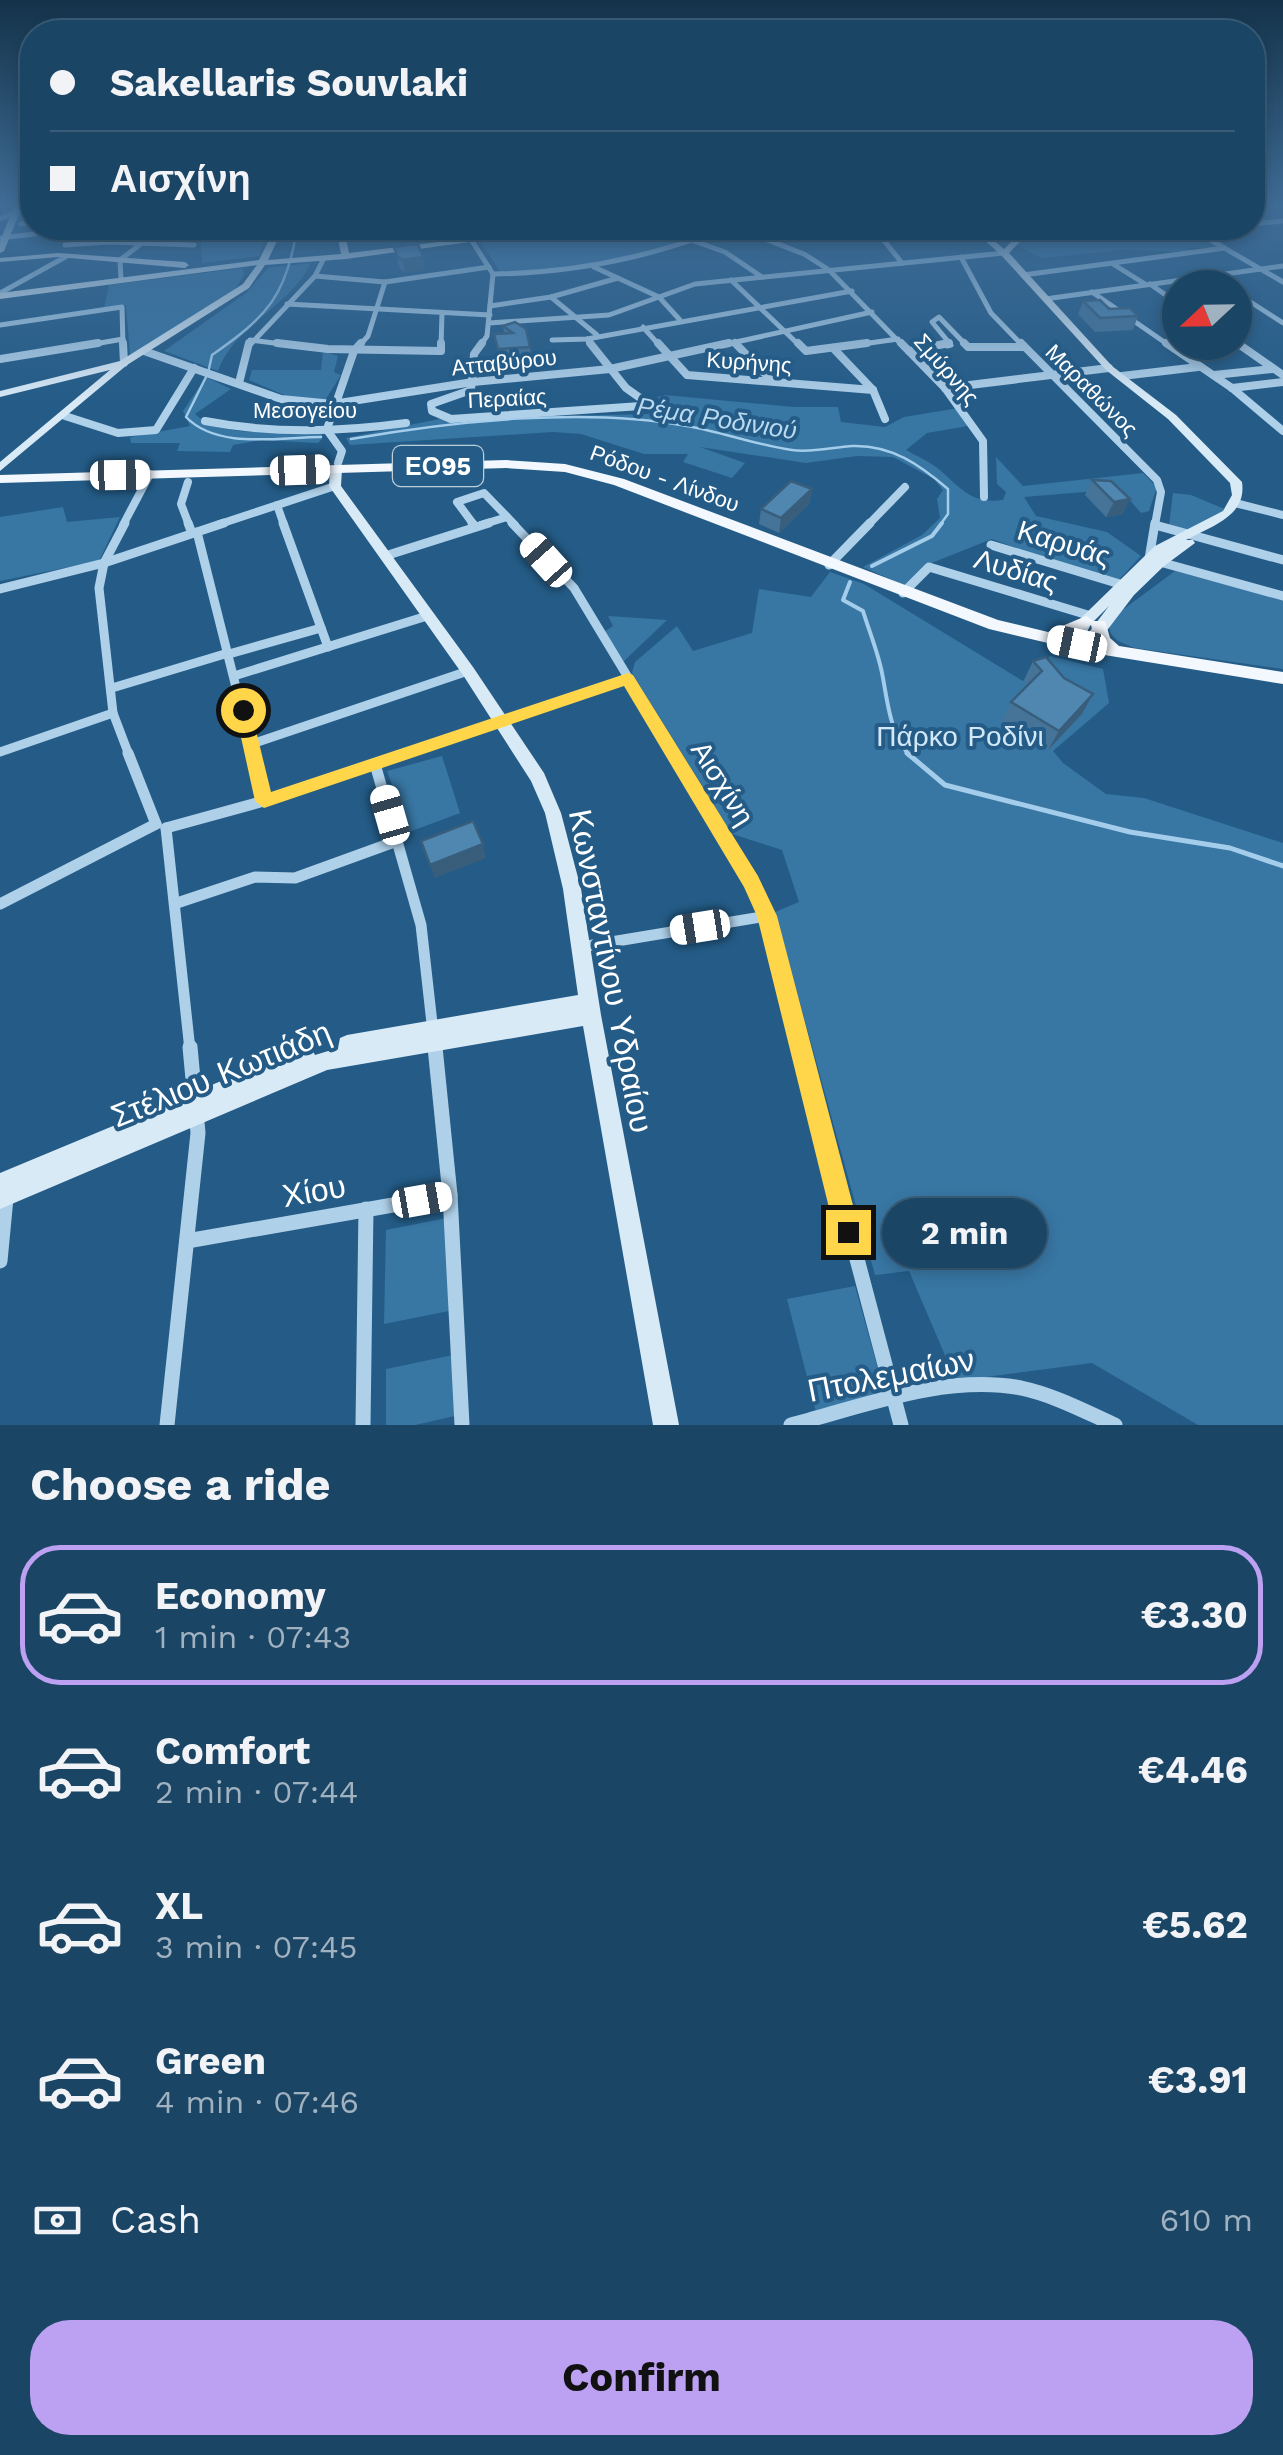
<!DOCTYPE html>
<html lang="en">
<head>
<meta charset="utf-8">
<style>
  body { margin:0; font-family:"Work Sans",sans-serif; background:#244c6b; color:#f1f3f6; height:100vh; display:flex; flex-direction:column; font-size:38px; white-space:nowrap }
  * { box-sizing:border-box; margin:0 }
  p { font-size:32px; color:#a0b1bf }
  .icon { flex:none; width:55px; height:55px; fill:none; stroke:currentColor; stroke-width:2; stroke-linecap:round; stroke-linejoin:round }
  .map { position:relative; height:1425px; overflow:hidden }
  .details { display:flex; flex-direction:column; background:#1b4565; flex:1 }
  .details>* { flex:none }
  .banner { position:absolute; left:20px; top:20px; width:1245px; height:220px; border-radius:40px; box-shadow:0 5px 15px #0003,0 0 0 2px #395d79; display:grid; align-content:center; height:220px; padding:0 30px; background:#1b4565 }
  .needle { width:65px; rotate:248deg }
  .fabs { position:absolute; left:1162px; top:270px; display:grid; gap:20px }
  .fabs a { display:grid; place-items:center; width:90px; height:90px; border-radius:50%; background:#1b4565; box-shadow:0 5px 15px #0003,0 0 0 2px #395d79; font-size:50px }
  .end { position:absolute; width:45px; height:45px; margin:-22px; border:12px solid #ffd54a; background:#111; box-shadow:0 0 0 5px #111 }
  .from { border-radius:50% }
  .bubble { position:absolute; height:70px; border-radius:35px; background:#1b4565; box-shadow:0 5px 15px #0003,0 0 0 2px #395d79; font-size:32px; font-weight:700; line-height:70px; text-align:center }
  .car { position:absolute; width:30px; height:60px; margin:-30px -15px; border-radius:12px; box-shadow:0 0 8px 2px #0007; background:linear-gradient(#fff 24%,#345 0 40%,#fff 0 76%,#345 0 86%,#fff 0) }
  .banner b { display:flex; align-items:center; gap:35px; height:95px; font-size:38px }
  .banner b+b { border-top:2px solid #395d79 }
  .banner i { width:25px; height:25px; background:#f1f3f6 }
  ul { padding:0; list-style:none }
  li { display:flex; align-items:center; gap:30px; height:140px; margin:0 20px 15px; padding:0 10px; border:5px solid transparent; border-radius:40px }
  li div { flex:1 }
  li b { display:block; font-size:38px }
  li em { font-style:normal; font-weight:700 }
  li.active { border-color:#bca0f2 }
  li>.icon { width:90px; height:90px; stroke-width:1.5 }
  h2 { padding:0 30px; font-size:45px; line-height:120px }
  .pay { display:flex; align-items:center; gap:25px; height:110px; padding:0 30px; font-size:38px }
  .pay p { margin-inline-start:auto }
  .primary-button { display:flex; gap:20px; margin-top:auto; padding:20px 30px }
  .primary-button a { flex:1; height:115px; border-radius:40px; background:#bca0f2; color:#111; font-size:40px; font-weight:700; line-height:115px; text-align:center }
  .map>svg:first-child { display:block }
</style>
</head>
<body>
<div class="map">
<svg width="1283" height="1425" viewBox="0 0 1283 1425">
  <rect width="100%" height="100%" fill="#245c87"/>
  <g fill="#3876a3">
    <polygon points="227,228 270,228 259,256 202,263 201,245 207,230"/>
    <polygon points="345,228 517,228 440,235 443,241 432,242 402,233 347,239"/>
    <path d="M590 228H725C644 256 586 267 501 273L481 242Z"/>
    <polygon points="1170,231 1192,232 1219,248 1189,248 1190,252 1124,250 1042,258 1011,243 1072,234 1106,239"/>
    <path d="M311 263C290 307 235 324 218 371L164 351 246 293 268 268Z"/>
    <polygon points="243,268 244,275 235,289 130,355 126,305 104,308 109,285"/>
    <polygon points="323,351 338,356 334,372 341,375 324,402 289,397 249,380 252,370 321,370"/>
    <path d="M206 377 231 389 195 414C223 440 277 430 313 429L322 434V439L318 443 261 440 233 445 230 452 177 451 180 443H131L130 437 190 426 183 411Z"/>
    <path d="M665 395 793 407H838L841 422 885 427 904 417 959 408 974 425 927 433 906 450C918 457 931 462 941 471 962 490 973 504 1003 500L1006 492 997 484 996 457 1023 486 1143 473 1157 487 1149 511 1141 513 1120 489 1024 497 1036 516 1107 532 1141 556 1114 585 992 539 929 564 908 587 863 567 922 535 940 518 937 499 943 490 934 479 893 457 857 456 806 463 700 447 745 463 732 478 683 462 688 454H644L581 434 553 432 350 445 346 438 439 419 646 414 659 412 664 405 657 397Z"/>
    <polygon points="1173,493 1191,495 1227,510 1188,531 1169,526"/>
    <polygon points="63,507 67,522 120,517 99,561 0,581 0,517"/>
    <path d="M1175 571 1283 600V669L1135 648C1120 642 1107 639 1109 620Z"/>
    <polygon points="830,572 864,584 1023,681 1050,656 1103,669 1109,703 1053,751 1063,763 1106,794 1144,798 1283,843 1283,1425 1198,1425 1092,1363 956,1381 909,1271 875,1275 775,912 799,902 782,850 723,831 708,795 632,673 635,662 677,626 693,651 752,633 759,589 811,597"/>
    <polygon points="608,616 667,620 624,661 619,660 604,632 613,626"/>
    <polygon points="442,756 460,813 409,832 387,771"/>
    <polygon points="452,1217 454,1310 384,1324 386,1230"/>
    <polygon points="855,1286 886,1398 816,1412 787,1299"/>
    <polygon points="453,1355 455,1416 415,1425 386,1425 386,1369"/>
  </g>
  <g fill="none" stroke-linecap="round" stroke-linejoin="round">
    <g stroke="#a3cdea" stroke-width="2.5">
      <path d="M297 228C287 295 267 317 212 355L208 373 186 417C218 450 279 437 321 437"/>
      <path d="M351 439C453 421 585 407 687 426 722 432 756 445 792 450 812 453 833 447 853 446 892 445 920 465 948 489V514L940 525"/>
    </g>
    <g stroke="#a3cdea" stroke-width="4">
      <polyline points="872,566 932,536 942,523"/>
      <path d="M850 582 843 600 863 611C869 631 878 652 882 673 888 703 889 730 909 755"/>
    </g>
    <polyline stroke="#a3cdea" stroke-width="5" points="907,753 945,785 1130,832 1230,848 1283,866"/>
    <g stroke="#afd0e9" stroke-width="5">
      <polyline points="0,219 31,204"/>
      <polyline points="21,224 32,222"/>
      <polyline points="1252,224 1283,221"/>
      <polyline points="737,228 804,254 829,270 903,346"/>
      <polyline points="874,228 902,263"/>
      <polyline points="958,228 974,229"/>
      <polyline points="1138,228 1142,230"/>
      <polyline points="1168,228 1183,232 1227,228"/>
      <polyline points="1195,231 1283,282"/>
      <polyline points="0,238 84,228"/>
      <polyline points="472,241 493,274 487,336 480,346"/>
      <polyline points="694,241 725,252 762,277"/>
      <polyline points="65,245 108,242 194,245"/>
      <polyline points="961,257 991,313 1023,346"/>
      <polyline points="1113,264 1145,284"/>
      <polyline points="594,267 659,297 680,320"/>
      <path d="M493 274C574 273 649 258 725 228"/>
      <polyline points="1023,275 1225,248"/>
      <polyline points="315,276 385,282 489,267"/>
      <polyline points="1209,276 1227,288"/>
      <polyline points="121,280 120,260 142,243 142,228"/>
      <polyline points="731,280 800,346"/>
      <polyline points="1150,284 1180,305"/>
      <polyline points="1092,292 1170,346"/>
      <polyline points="1235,292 1283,323"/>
      <polyline points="0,293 67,256"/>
      <polyline points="551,297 597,335"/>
      <polyline points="1045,299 1283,266"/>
      <polyline points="287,304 490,315"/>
      <polyline points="490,306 551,297 618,278"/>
      <polyline points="489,323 609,315 695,284 1004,253"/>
      <polyline points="0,325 122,307 123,346"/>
      <polyline points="643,327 660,346"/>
      <polyline points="587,339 592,346"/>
      <polyline points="250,340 298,346"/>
      <polyline points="552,340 587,339 852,291"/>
      <polyline points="1235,342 1240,346"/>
      <polyline points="83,346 123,339"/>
      <polyline points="249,346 315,276 323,260"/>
      <polyline points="359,346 368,336 385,282"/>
      <polyline points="441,346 442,313"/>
      <polyline points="718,346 872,312"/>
      <polyline points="848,346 898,339"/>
      <polyline points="947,346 951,345 932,322 939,317 967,346"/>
    </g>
    <g stroke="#afd0e9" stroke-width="8">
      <polyline points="123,343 124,363"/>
      <polyline points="277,343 328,349 441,351 441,343"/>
      <polyline points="482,343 474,354 471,390 431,404 432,411 451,419 641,406 643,400 626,388 590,343"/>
      <polyline points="658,343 687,375 873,390"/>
      <polyline points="735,343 771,380"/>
      <polyline points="798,343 806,351 867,343"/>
      <polyline points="901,343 945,388 983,441 984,497"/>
      <polyline points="964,343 968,347 1023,347"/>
      <polyline points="1021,343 1157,480 1161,492 1155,525"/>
      <polyline points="1166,343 1232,388 1283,431"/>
      <polyline points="1237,343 1283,375"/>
      <polyline points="833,348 873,390 885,419"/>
      <polyline points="144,351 281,399 333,404 473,382 610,369 729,343"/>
      <polyline points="909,351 949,343"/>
      <polyline points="0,359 98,343"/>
      <polyline points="1214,375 1273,369"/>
      <polyline points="1122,376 1198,367"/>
      <polyline points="239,383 249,343"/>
      <polyline points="945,388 1109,368"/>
      <polyline points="1232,388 1283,382"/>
      <polyline points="65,416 118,433 156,430 194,368"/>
      <path d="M205 421C271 434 340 432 406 423"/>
      <polyline points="327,429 354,351 361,343"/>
      <polyline points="327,430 342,451 338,463"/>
      <polyline points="188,482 181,504 189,525"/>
      <polyline points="1235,503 1283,515"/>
      <polyline points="277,505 284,525"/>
      <polyline points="123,525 150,474"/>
      <polyline points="217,525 335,486"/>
      <polyline points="474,525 457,502 484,493 515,525"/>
      <polyline points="481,525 507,517"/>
      <polyline points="868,525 905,487"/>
    </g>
    <g stroke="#afd0e9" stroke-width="9">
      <polyline points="125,523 104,563 99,588 113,713 129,755"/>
      <polyline points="188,523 192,533"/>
      <polyline points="283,523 328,647"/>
      <polyline points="472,523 475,527"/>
      <polyline points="512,523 574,588 675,755"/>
      <polyline points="1155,523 1149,559 1283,596"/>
      <polyline points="1155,525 1283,560"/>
      <polyline points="197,532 253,755"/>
      <polyline points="991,545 1123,585"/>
      <polyline points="385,556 489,523"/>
      <polyline points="829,565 870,523"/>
      <polyline points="0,589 104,563 224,523"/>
      <polyline points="903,593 929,567 1091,616"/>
      <polyline points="229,654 321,628"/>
      <polyline points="234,676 427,616"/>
      <polyline points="112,688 228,653"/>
      <polyline points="252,744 468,671"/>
      <polyline points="0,752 113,713"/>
      <polyline points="400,755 628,679"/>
    </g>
    <g stroke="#afd0e9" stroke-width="11">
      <polyline points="128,753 156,824"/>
      <polyline points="252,753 264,801"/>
      <polyline points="674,753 752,882 767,916 801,1050"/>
      <polyline points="375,764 421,925 435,1050"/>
      <polyline points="166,828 190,1050"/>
      <polyline points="166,828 264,801 407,753"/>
      <polyline points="177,903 255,877 295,878 397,841"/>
      <polyline points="0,904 156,824"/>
      <polyline points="581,947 767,916"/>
    </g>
    <g stroke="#afd0e9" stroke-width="15">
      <polyline points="435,1047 450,1195 462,1425"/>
      <polyline points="801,1047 848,1231"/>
      <polyline points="187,1241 450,1195"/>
      <polyline points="857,1259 901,1425"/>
      <polyline points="0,1261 6,1198"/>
      <polyline points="167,1425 198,1133 190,1047"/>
      <polyline points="363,1425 366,1209"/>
      <path d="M791 1425C863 1406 945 1374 1021 1388 1054 1395 1084 1411 1115 1425"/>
    </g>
    <g fill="#d9eaf7" fill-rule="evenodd">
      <polygon points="15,204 23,204 4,251 0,253 0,241"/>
      <polygon points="275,228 283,228 268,260 341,254 336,228 344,228 349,253 554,228 573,228 346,259 265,265 249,288 127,365 0,471 0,462 110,370 0,397 0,391 120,361 243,284 257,265 0,299 0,293 259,260"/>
      <path d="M971 228H979L1004 249 1025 228H1033L1009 253 1112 366 1176 415 1242 482C1247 516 1212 526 1186 540H1193L1195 543 1164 566 1134 595 1086 658H1076L1069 639 1081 618 1155 546 1223 511 1232 495 1230 483 1168 419 1106 370 1001 255ZM1109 606 1083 640 1091 624Z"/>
      <polygon points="58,253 185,262 189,265 185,268 58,257 0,262 0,258"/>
      <polygon points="336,466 342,469 341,486 473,667 544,773 561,813 581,889 601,1015 679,1425 653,1425 583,1026 327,1070 0,1209 0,1173 305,1046 312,1049 315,1055 338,1048 340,1038 347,1035 578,995 563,889 545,813 531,781 463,675 329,486 330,469"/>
    </g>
    <path fill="#f2f8fe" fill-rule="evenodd" d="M506 460 565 464 624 479 998 620 1048 632 1086 616 1094 621H1105L1110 638 1119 646 1283 672V684L1086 652 989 629 614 485 565 472 506 468 0 483V475ZM1091 625 1095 642 1067 636Z"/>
  </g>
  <g fill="#457498">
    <polygon points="394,247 425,270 405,273 400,269"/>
    <polygon points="1083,301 1138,316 1133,330 1095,332 1078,314"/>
    <polygon points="515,322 530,347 532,361 500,363 494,334 504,333 503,326"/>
    <polygon points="1092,480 1111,481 1123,514 1106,517 1085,495"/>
    <polygon points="812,489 809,504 779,533 759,524 761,509"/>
    <polygon points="1033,661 1093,694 1082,714 1048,750 1002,722 1011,702 1028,686 1024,680"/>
  </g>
  <g fill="#385e7c">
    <polygon points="423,257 425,270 405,273 402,260"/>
    <polygon points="812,489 809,504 779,533 781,518"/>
    <polygon points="1130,499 1123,514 1106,517 1114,502"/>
    <polygon points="1093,694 1082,714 1048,750 1059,731"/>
    <polygon points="483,844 486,858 435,878 430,865"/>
  </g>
  <g fill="#5087b1" stroke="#385e7c" stroke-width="2.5">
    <polygon points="418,244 423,257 402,260 397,256 394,247"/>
    <polygon points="1100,300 1109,309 1130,308 1138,316 1100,318 1083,301"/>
    <polygon points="515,322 526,329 530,347 498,349 494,334 513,333 503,326"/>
    <polygon points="1092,480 1111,481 1130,499 1114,502"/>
    <polygon points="791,481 812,489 781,518 761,509"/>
    <polygon points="1046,657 1064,678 1093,694 1059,731 1011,702 1042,671 1033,661"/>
    <polygon points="473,821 483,844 430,865 421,841"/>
  </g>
  <linearGradient id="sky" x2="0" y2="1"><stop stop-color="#14334a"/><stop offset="0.51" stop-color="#3f6c96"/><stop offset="1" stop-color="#3f6c96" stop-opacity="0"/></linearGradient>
  <rect width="1283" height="403" fill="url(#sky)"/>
  <polygon fill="#ffd54a" points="628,673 633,675 758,876 777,916 860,1232 856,1240 848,1244 839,1240 835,1232 757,916 744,887 624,686 264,808 255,801 235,710 243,704 251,710 271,792"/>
  <g text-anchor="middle" stroke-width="8" stroke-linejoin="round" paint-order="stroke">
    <g font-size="22" fill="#fff" stroke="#245c87">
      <text transform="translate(504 362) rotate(-6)" y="8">Ατταβύρου</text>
      <text transform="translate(749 362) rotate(4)" y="8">Κυρήνης</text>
      <text transform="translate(947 369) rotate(49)" y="8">Σμύρνης</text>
      <text transform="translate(1092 390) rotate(45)" y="8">Μαραθώνος</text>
      <text transform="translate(507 398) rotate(-3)" y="8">Περαίας</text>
      <text x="305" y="418">Μεσογείου</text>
      <text transform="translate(665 478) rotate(20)" y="8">Ρόδου - Λίνδου</text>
    </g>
    <g font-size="25" font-style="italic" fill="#bbdaf0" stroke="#245c87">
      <text transform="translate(717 418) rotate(9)" y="9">Ρέμα Ροδινιού</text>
    </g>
    <rect fill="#245c87" stroke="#bdcedb" stroke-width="2.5" x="393" y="446" width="90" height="40" rx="8"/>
    <g font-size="25" font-weight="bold" fill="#fff">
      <text x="438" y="475">ΕΟ95</text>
    </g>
    <g font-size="28" fill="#fff" stroke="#245c87">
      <text transform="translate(1064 543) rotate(17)" y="10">Καρυάς</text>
      <text transform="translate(1016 570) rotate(17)" y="10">Λυδίας</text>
      <text transform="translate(723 783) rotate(58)" y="10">Αισχίνη</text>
    </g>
    <g font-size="28" fill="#d3e8f7" stroke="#245c87">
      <text x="960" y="746">Πάρκο Ροδίνι</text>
    </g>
    <g font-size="32" fill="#fff" stroke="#245c87">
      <text transform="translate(611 971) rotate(79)" y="11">Κωνσταντίνου Υδραίου</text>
      <text transform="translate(221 1074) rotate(-22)" y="11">Στέλιου Κωτιάδη</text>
      <text transform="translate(314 1191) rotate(-10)" y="11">Χίου</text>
      <text transform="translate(891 1375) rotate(-11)" y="11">Πτολεμαίων</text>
    </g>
  </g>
</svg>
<div class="fabs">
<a><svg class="needle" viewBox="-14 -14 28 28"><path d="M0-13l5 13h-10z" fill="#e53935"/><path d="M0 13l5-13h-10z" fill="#a0b1bf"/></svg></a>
</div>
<i class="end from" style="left:243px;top:710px"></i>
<i class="end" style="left:848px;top:1232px"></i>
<div class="bubble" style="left:882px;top:1198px;width:165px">2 min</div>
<i class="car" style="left:300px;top:470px;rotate:88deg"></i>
<i class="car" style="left:120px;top:475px;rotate:89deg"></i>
<i class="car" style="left:546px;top:560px;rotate:318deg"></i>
<i class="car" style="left:1077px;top:644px;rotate:282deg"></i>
<i class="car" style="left:390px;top:815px;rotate:344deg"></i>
<i class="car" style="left:700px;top:927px;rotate:261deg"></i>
<i class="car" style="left:422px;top:1200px;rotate:80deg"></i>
<div class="banner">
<b><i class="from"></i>Sakellaris Souvlaki</b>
<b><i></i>Αισχίνη</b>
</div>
</div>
<section class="details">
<h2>Choose a ride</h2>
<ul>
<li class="active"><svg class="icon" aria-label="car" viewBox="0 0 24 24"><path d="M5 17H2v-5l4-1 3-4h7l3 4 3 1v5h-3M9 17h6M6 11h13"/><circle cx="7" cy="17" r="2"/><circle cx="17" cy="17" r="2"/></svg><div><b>Economy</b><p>1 min · 07:43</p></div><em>€3.30</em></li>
<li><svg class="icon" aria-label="car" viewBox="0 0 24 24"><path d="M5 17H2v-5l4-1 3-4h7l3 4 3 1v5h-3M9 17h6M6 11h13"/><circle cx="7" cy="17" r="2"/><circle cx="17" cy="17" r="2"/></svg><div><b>Comfort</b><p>2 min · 07:44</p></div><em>€4.46</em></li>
<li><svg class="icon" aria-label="car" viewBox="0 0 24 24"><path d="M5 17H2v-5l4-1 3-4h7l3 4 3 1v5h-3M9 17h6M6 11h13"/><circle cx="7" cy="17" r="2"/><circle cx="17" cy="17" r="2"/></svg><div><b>XL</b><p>3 min · 07:45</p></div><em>€5.62</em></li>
<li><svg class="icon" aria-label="car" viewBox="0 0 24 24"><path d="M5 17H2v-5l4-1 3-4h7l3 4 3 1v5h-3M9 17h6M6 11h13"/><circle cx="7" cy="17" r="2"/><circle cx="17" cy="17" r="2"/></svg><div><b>Green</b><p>4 min · 07:46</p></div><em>€3.91</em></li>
</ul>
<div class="pay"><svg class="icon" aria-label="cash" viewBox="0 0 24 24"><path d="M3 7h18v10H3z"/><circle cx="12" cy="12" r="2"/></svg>Cash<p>610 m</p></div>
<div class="primary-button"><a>Confirm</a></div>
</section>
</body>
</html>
